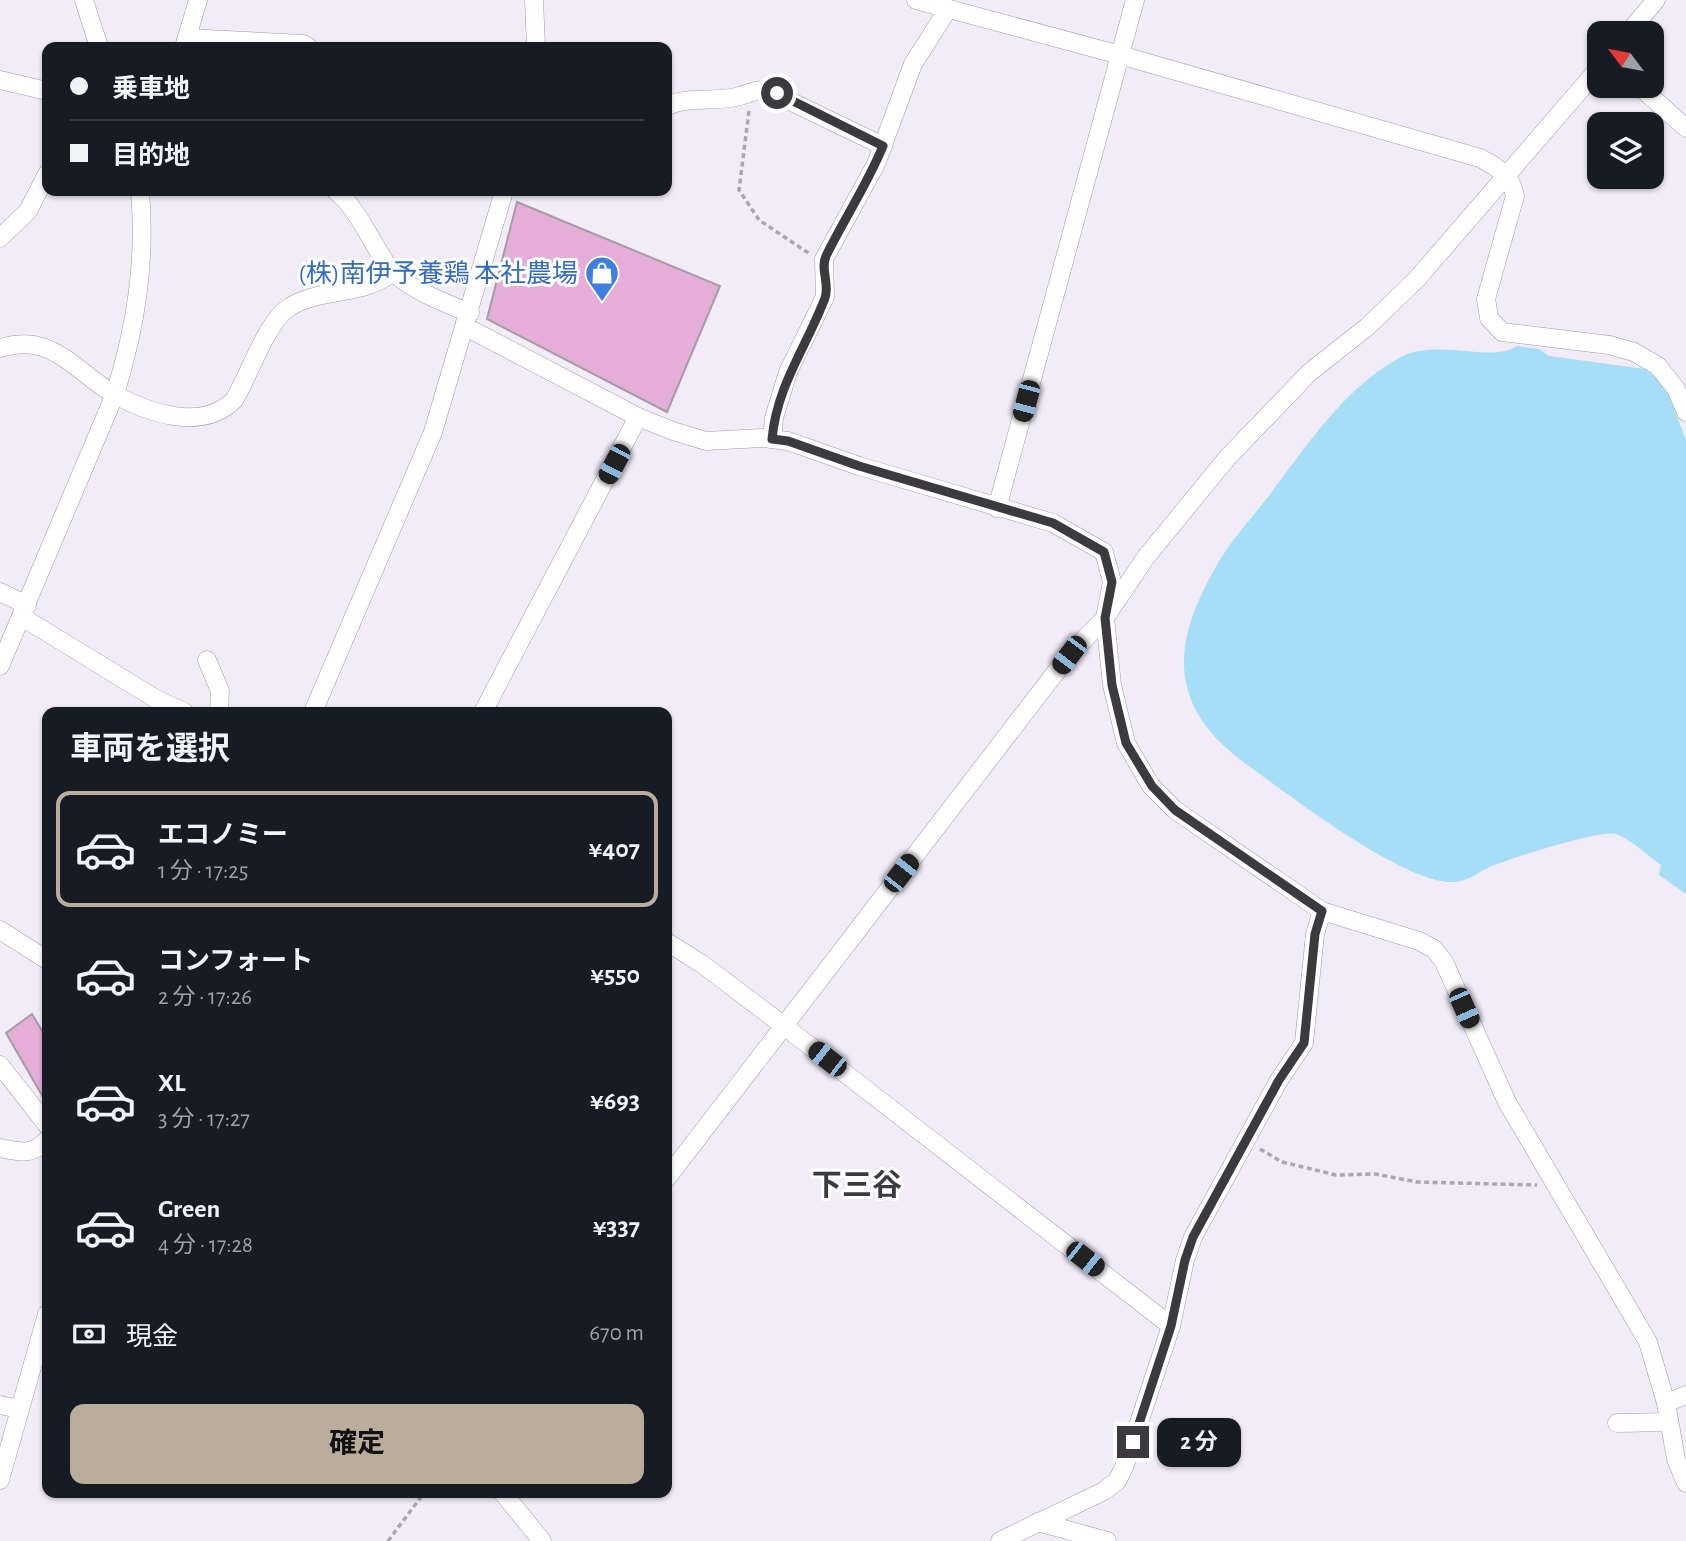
<!DOCTYPE html>
<html lang="ja">
<head>
<meta charset="utf-8">
<style>
  body { margin:0; font-family:"Alegreya Sans","Noto Sans JP",sans-serif; background:#242831; color:#f1f3f6; height:100vh; display:flex; flex-direction:column; font-size:26px; white-space:nowrap }
  * { box-sizing:border-box; margin:0 }
  p { font-size:23px; color:#9ea1a6 }
  .icon { flex:none; width:38px; height:38px; fill:none; stroke:currentColor; stroke-width:2; stroke-linecap:round; stroke-linejoin:round }
  .map { position:relative; flex:1; overflow:hidden }
  .panel { position:absolute; left:42px; top:707px; width:630px; height:791px; display:flex; flex-direction:column; background:#171b24; border-radius:14px; box-shadow:0 2px 5px #0004 }
  .panel>* { flex:none }
  .top-card { position:absolute; left:42px; top:42px; width:630px; height:154px; border-radius:14px; box-shadow:0 2px 5px #0004; display:grid; align-content:center; height:154px; padding:0 28px; background:#171b24 }
  .needle { width:46px; rotate:302deg }
  .controls { position:absolute; left:1587px; top:21px; display:grid; gap:14px }
  .controls a { display:grid; place-items:center; width:77px; height:77px; border-radius:14px; background:#171b24; box-shadow:0 2px 5px #0004; font-size:35px }
  .end { position:absolute; width:32px; height:32px; margin:-16px; border:9px solid #3c3a3e; background:#fff; box-shadow:0 0 0 4px #fff }
  .from { border-radius:50% }
  .bubble { position:absolute; height:49px; border-radius:14px; background:#171b24; box-shadow:0 2px 5px #0004; font-size:23px; font-weight:700; line-height:49px; text-align:center }
  .car { position:absolute; width:21px; height:42px; margin:-21px -10px; border-radius:9px; box-shadow:0 0 5px 2px #0007; background:linear-gradient(#222 24%,#8ab4d8 0 40%,#222 0 76%,#8ab4d8 0 86%,#222 0) }
  .top-card b { display:flex; align-items:center; gap:24px; height:66px; font-size:26px }
  .top-card b+b { border-top:2px solid #363941 }
  .top-card i { width:18px; height:18px; background:#f1f3f6 }
  ul { padding:0; list-style:none }
  li { display:flex; align-items:center; gap:21px; height:116px; margin:0 14px 10px; padding:0 14px; border:4px solid transparent; border-radius:14px }
  li div { flex:1 }
  li b { display:block; font-size:26px }
  li em { font-style:normal; font-weight:700 }
  li.on { border-color:#bbad9c }
  li>.icon { width:63px; height:63px; stroke-width:1.5 }
  h2 { padding:0 28px; font-size:32px; line-height:84px }
  .pay { display:flex; align-items:center; gap:18px; height:77px; padding:0 28px; font-size:26px }
  .pay p { margin-inline-start:auto }
  .action { display:flex; gap:14px; margin-top:auto; padding:14px 28px }
  .action a { flex:1; height:80px; border-radius:14px; background:#bbad9c; color:#111; font-size:28px; font-weight:700; line-height:80px; text-align:center }
  .map>svg:first-child { display:block }
</style>
</head>
<body>
<div class="map">
<svg width="1686" height="1541" viewBox="0 0 1686 1541">
  <rect width="100%" height="100%" fill="#f1ecf7"/>
  <path fill="#a6ddf7" d="M1517 346 1539 349 1549 356 1645 369 1659 380 1669 396 1686 440V894L1659 875 1661 865C1648 856 1631 839 1616 834 1600 829 1513 858 1494 865 1481 870 1468 882 1454 882 1410 885 1305 807 1268 780 1232 754 1195 729 1186 682 1178 644 1195 605 1213 572 1227 545 1249 521 1268 497 1306 447 1343 389 1399 358 1437 337 1490 364 1517 346Z"/>
  <g fill="#e4aed9" stroke="#a69da4" stroke-width="2">
    <polygon points="517,202 720,286 667,412 487,319"/>
    <polygon points="32,1014 47,1039 47,1104 6,1033"/>
  </g>
  <g fill="none" stroke-linecap="round" stroke-linejoin="round">
    <g stroke="#9f9ca5" stroke-width="19">
      <g id="minor">
        <polyline points="84,0 99,47"/>
        <polyline points="534,0 536,47"/>
        <path d="M916 0 1120 55 1480 158C1499 168 1511 175 1515 196L1486 299 1489 318 1502 332 1609 345 1634 352 1658 366 1676 389 1686 412"/>
        <polyline points="1628,33 1656,0"/>
        <polyline points="188,38 303,44 308,47"/>
        <polyline points="184,47 198,0"/>
        <polyline points="0,80 47,91"/>
        <polyline points="1639,86 1686,128"/>
        <path d="M667 106C691 95 716 103 740 96 750 93 756 89 767 90L883 146"/>
        <path d="M336 191C359 210 369 239 386 263 403 288 443 302 470 313"/>
        <polyline points="0,238 28,211 47,174"/>
        <polyline points="466,327 638,417 673,431 706,441 762,438 788,441 859,466 1053,523 1104,552 1112,582 1105,618 1112,685 1126,743 1151,786 1175,810 1322,911 1419,941 1434,949 1444,962 1507,1102 1648,1342 1666,1403 1676,1459 1686,1483"/>
        <path d="M0 348C14 344 28 342 42 347 68 355 90 381 114 394 148 413 202 432 234 400 249 376 266 323 288 308 319 287 365 297 394 271"/>
        <polyline points="772,439 774,418 788,372 825,297 824,259 876,164 913,64 948,9"/>
        <polyline points="997,508 1135,0"/>
        <polyline points="0,592 27,605"/>
        <polyline points="22,617 156,699 184,712"/>
        <polyline points="207,660 220,691 219,712"/>
        <path d="M0 666 115 394C136 326 146 262 140 191"/>
        <polyline points="313,712 433,432 504,191"/>
        <polyline points="483,712 638,417"/>
        <polyline points="0,930 47,960"/>
        <polyline points="667,942 702,964 784,1026 1171,1326"/>
        <polyline points="0,1065 47,1125"/>
        <path d="M0 1148C20 1152 32 1156 47 1140"/>
        <polyline points="667,1178 1069,655 1105,618 1146,557 1228,457 1310,372 1367,327 1416,280 1600,67"/>
        <polyline points="1666,1403 1686,1395"/>
        <polyline points="0,1405 20,1409"/>
        <polyline points="1617,1423 1669,1422"/>
        <polyline points="0,1480 47,1314"/>
        <polyline points="503,1493 542,1541"/>
        <polyline points="1038,1522 1107,1541"/>
        <polyline points="1000,1541 1104,1491 1117,1481 1125,1465 1171,1326 1185,1260 1193,1237 1279,1080 1304,1043 1315,934 1322,911"/>
      </g>
    </g>
    <g stroke="#aba7af" stroke-width="3.5" stroke-dasharray="5 3.5" stroke-linecap="butt">
      <polyline points="749,111 739,190 759,220 810,254"/>
      <polyline points="1260,1149 1282,1162 1336,1175 1375,1174 1417,1182 1537,1185"/>
      <polyline points="388,1541 424,1493"/>
    </g>
    <use href="#minor" stroke="#fff" stroke-width="18"/>
  </g>
  <g fill="none" stroke-linecap="round" stroke-linejoin="round">
    <path stroke="#3c3a3e" stroke-width="9" d="M777 93 883 146C867 185 844 219 826 256 820 269 830 284 825 298 806 348 777 385 772 439L788 441 859 466 1053 523 1104 552 1112 582 1105 618 1112 685 1126 743 1152 786 1175 810 1322 911 1315 934 1304 1043 1279 1080 1193 1237 1185 1260 1171 1326 1133 1442"/>
  </g>
  <defs>
    <g id="shop-pin" transform="scale(1.75)"><path d="M0 17L-7.5 6A9.5 9.5 0 1 1 7.5 6Z" fill="#3f7fe0" stroke="#fff"/><path d="M-5-2.5h2.3a2.7 3.5 0 0 1 5.4 0H5L5.5 6h-11ZM-1.5-2.5h3a1.5 2.3 0 0 0-3 0Z" fill="#fff"/></g>
  </defs>
  <g fill-rule="evenodd">
    <use href="#shop-pin" x="602" y="273"/>
  </g>
  <g text-anchor="middle" stroke-width="6" stroke-linejoin="round" paint-order="stroke">
    <g font-size="26" fill="#366cbe" stroke="#fff" text-anchor="end">
      <text x="578" y="282">(株)南伊予養鶏 本社農場</text>
    </g>
    <g font-size="30" font-weight="bold" fill="#3c3a3e" stroke="#fff">
      <text x="857" y="1195">下三谷</text>
    </g>
  </g>
</svg>
<div class="controls">
<a><svg class="needle" viewBox="-14 -14 28 28"><path d="M0-13l5 13h-10z" fill="#e53935"/><path d="M0 13l5-13h-10z" fill="#9ea1a6"/></svg></a>
<a><svg class="icon" aria-label="layers" viewBox="0 0 24 24"><path d="M12 4l9 5-9 5-9-5zM3 14l9 5 9-5"/></svg></a>
</div>
<i class="end from" style="left:777px;top:93px"></i>
<i class="end" style="left:1133px;top:1442px"></i>
<div class="bubble" style="left:1157px;top:1418px;width:84px">2 分</div>
<i class="car" style="left:1026px;top:401px;rotate:195deg"></i>
<i class="car" style="left:614px;top:464px;rotate:208deg"></i>
<i class="car" style="left:1069px;top:655px;rotate:217deg"></i>
<i class="car" style="left:901px;top:873px;rotate:38deg"></i>
<i class="car" style="left:1464px;top:1008px;rotate:156deg"></i>
<i class="car" style="left:827px;top:1059px;rotate:308deg"></i>
<i class="car" style="left:1085px;top:1259px;rotate:128deg"></i>
<div class="top-card">
<b><i class="from"></i>乗車地</b>
<b><i></i>目的地</b>
</div>
<section class="panel">
<h2>車両を選択</h2>
<ul>
<li class="on"><svg class="icon" aria-label="car" viewBox="0 0 24 24"><path d="M5 17H2v-5l4-1 3-4h7l3 4 3 1v5h-3M9 17h6M6 11h13"/><circle cx="7" cy="17" r="2"/><circle cx="17" cy="17" r="2"/></svg><div><b>エコノミー</b><p>1 分 · 17:25</p></div><em>¥407</em></li>
<li><svg class="icon" aria-label="car" viewBox="0 0 24 24"><path d="M5 17H2v-5l4-1 3-4h7l3 4 3 1v5h-3M9 17h6M6 11h13"/><circle cx="7" cy="17" r="2"/><circle cx="17" cy="17" r="2"/></svg><div><b>コンフォート</b><p>2 分 · 17:26</p></div><em>¥550</em></li>
<li><svg class="icon" aria-label="car" viewBox="0 0 24 24"><path d="M5 17H2v-5l4-1 3-4h7l3 4 3 1v5h-3M9 17h6M6 11h13"/><circle cx="7" cy="17" r="2"/><circle cx="17" cy="17" r="2"/></svg><div><b>XL</b><p>3 分 · 17:27</p></div><em>¥693</em></li>
<li><svg class="icon" aria-label="car" viewBox="0 0 24 24"><path d="M5 17H2v-5l4-1 3-4h7l3 4 3 1v5h-3M9 17h6M6 11h13"/><circle cx="7" cy="17" r="2"/><circle cx="17" cy="17" r="2"/></svg><div><b>Green</b><p>4 分 · 17:28</p></div><em>¥337</em></li>
</ul>
<div class="pay"><svg class="icon" aria-label="cash" viewBox="0 0 24 24"><path d="M3 7h18v10H3z"/><circle cx="12" cy="12" r="2"/></svg>現金<p>670 m</p></div>
<div class="action"><a>確定</a></div>
</section>
</div>
</body>
</html>
